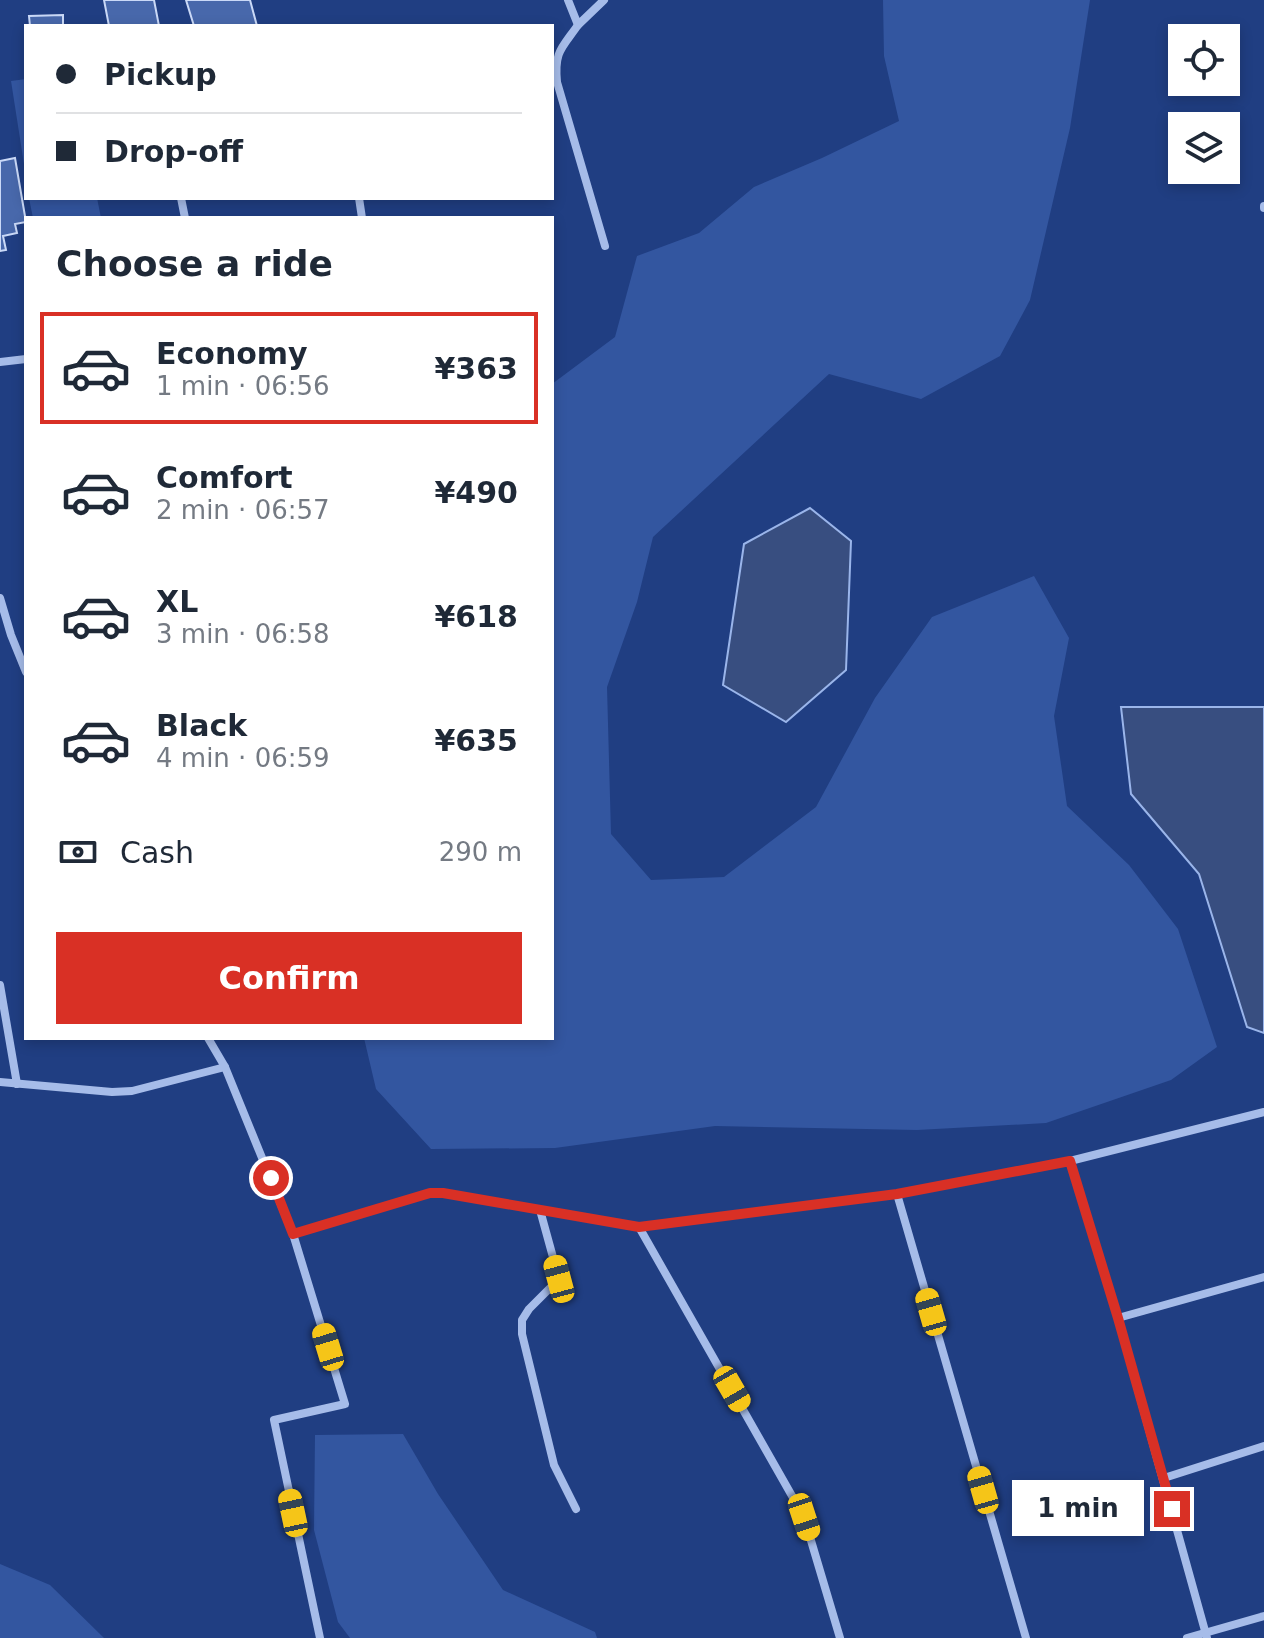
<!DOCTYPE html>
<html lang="en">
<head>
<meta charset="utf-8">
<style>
  body { margin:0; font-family:"DejaVu Sans",sans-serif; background:#f2f2f3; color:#1f2937; height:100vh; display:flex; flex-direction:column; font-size:30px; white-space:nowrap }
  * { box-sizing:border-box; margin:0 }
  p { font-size:26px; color:#747a83 }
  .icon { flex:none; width:44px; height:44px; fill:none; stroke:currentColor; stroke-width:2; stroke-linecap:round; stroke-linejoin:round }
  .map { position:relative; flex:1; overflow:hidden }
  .panel { position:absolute; left:24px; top:216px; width:530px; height:824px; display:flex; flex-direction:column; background:#fff; border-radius:0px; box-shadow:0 4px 12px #0003 }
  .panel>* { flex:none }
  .guide { position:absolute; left:24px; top:24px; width:530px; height:176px; border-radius:0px; box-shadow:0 4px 12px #0003; display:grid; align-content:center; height:176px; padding:0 32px; background:#fff }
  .buttons { position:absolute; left:1168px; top:24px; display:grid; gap:16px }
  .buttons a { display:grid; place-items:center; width:72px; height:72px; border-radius:0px; background:#fff; box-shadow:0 4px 12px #0003; font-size:40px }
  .end { position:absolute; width:36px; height:36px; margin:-18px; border:10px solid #d93025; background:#fff; box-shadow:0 0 0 4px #fff }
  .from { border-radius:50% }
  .bubble { position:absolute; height:56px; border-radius:0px; background:#fff; box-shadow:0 4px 12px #0003; font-size:26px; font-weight:600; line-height:56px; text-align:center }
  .car { position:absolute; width:24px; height:48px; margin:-24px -12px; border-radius:10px; box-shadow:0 0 6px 2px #0007; background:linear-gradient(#f5c518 24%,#345 0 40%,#f5c518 0 76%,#345 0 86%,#f5c518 0) }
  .guide b { display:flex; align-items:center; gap:28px; height:76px; font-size:30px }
  .guide b+b { border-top:2px solid #e0e1e3 }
  .guide i { width:20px; height:20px; background:#1f2937 }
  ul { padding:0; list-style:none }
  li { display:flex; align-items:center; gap:24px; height:112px; margin:0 16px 12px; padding:0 16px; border:4px solid transparent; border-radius:0px }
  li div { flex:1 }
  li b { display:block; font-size:30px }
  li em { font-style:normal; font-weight:600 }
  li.active { border-color:#d93025 }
  li>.icon { width:72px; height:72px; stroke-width:1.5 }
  h2 { padding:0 32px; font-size:36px; line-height:96px }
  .pay { display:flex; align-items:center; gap:20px; height:88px; padding:0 32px; font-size:30px }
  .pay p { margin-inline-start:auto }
  .cta { display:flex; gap:16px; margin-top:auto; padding:16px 32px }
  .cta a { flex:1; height:92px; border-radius:0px; background:#d93025; color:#fff; font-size:32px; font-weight:600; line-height:92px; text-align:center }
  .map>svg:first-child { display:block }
</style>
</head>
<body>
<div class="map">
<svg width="1264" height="1638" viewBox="0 0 1264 1638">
  <rect width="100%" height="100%" fill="#203e82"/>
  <g fill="#3356a0">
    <polygon points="883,0 1090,0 1070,128 1030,300 1000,356 921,399 829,374 653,537 637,602 607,687 611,834 651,880 724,877 816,807 875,698 932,617 1034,576 1069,638 1054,716 1067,806 1129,865 1178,929 1217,1047 1171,1080 1046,1123 917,1130 715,1126 555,1148 431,1149 376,1089 364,1038 552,1038 552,384 615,337 637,256 699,233 754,187 822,158 899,121 884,56"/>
    <polygon points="26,79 26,177 11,81"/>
    <polygon points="29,198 97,198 101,218 33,218"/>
    <polygon points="403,1434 438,1494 503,1590 595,1632 597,1638 350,1638 338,1622 314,1530 315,1435"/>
    <polygon points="0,1564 50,1585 104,1638 0,1638"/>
  </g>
  <g fill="#384e80" stroke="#9ab5ea" stroke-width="2">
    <polygon points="810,508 851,541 846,670 786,722 723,685 744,544"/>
    <polygon points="1121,707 1264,707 1264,1033 1247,1027 1199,874 1131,794"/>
  </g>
  <g fill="#4868ab" stroke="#cad9f7" stroke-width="2">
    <polygon points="104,0 154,0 159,26 109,26"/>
    <polygon points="186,0 250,0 257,26 194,26"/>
    <polygon points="63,15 63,26 30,26 29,16"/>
    <polygon points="15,158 26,222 15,224 17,233 3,236 6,250 0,251 0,161"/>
  </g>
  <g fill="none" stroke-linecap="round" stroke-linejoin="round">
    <g stroke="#a6bce9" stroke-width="8">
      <polyline points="568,0 578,25 604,0"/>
      <path d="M578 25C562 48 554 51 557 82L605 246"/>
      <polyline points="181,198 185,218"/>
      <polyline points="359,198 362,218"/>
      <polyline points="1264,206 1264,208"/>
      <polyline points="0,362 26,359"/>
      <polyline points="0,598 11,635 26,672"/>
      <polyline points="0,985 17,1084"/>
      <polyline points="208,1038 225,1067 293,1234 430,1193 443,1193 639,1227 897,1194 1070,1161 1264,1112"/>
      <polyline points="0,1082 112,1092 132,1091 225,1067"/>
      <polyline points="1070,1161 1118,1318 1207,1638"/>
      <polyline points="897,1194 1026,1638"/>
      <polyline points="540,1210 559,1279 529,1309 522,1320 522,1334 554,1465 576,1509"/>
      <polyline points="639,1227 804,1517 840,1638"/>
      <polyline points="293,1234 345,1404 274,1420 320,1638"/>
      <polyline points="1118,1318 1264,1277"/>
      <polyline points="1164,1478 1264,1446"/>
      <polyline points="1187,1638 1264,1616"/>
    </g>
  </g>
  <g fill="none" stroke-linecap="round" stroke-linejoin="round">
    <polyline stroke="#d93025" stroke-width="10" points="271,1178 293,1234 430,1193 443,1193 639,1227 897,1194 1070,1161 1118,1318 1172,1509"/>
  </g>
</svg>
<div class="buttons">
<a><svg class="icon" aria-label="locate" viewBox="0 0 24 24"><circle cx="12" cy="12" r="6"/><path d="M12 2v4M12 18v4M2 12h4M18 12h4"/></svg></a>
<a><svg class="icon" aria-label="layers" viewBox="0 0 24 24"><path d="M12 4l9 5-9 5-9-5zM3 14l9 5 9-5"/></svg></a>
</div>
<i class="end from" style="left:271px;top:1178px"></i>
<i class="end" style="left:1172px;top:1509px"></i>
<div class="bubble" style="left:1012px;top:1480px;width:132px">1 min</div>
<i class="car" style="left:559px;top:1279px;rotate:345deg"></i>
<i class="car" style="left:931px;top:1312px;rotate:344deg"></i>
<i class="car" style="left:328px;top:1347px;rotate:343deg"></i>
<i class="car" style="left:732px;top:1389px;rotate:150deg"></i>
<i class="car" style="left:983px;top:1490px;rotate:344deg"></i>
<i class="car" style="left:293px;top:1513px;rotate:348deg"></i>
<i class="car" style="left:804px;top:1517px;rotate:162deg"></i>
<div class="guide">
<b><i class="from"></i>Pickup</b>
<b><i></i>Drop-off</b>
</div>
<section class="panel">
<h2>Choose a ride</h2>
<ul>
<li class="active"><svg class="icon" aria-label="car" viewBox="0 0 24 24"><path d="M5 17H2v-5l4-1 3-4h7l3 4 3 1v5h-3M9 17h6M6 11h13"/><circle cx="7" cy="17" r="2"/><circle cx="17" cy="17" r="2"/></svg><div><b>Economy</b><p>1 min · 06:56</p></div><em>¥363</em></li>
<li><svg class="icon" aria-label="car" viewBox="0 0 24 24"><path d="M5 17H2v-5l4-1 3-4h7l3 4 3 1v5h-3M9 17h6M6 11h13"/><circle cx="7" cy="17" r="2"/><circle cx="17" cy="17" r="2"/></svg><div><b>Comfort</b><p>2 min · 06:57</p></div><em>¥490</em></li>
<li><svg class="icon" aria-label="car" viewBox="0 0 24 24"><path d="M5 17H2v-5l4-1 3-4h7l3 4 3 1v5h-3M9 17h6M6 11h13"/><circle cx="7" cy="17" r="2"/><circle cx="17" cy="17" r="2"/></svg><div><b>XL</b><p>3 min · 06:58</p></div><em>¥618</em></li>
<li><svg class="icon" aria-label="car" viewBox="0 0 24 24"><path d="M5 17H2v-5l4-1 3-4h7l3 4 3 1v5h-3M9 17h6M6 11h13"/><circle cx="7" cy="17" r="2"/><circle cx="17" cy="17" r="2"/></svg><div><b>Black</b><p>4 min · 06:59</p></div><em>¥635</em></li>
</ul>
<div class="pay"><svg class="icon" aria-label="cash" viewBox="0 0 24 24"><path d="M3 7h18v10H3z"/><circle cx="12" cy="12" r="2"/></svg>Cash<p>290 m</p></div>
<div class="cta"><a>Confirm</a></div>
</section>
</div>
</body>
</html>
